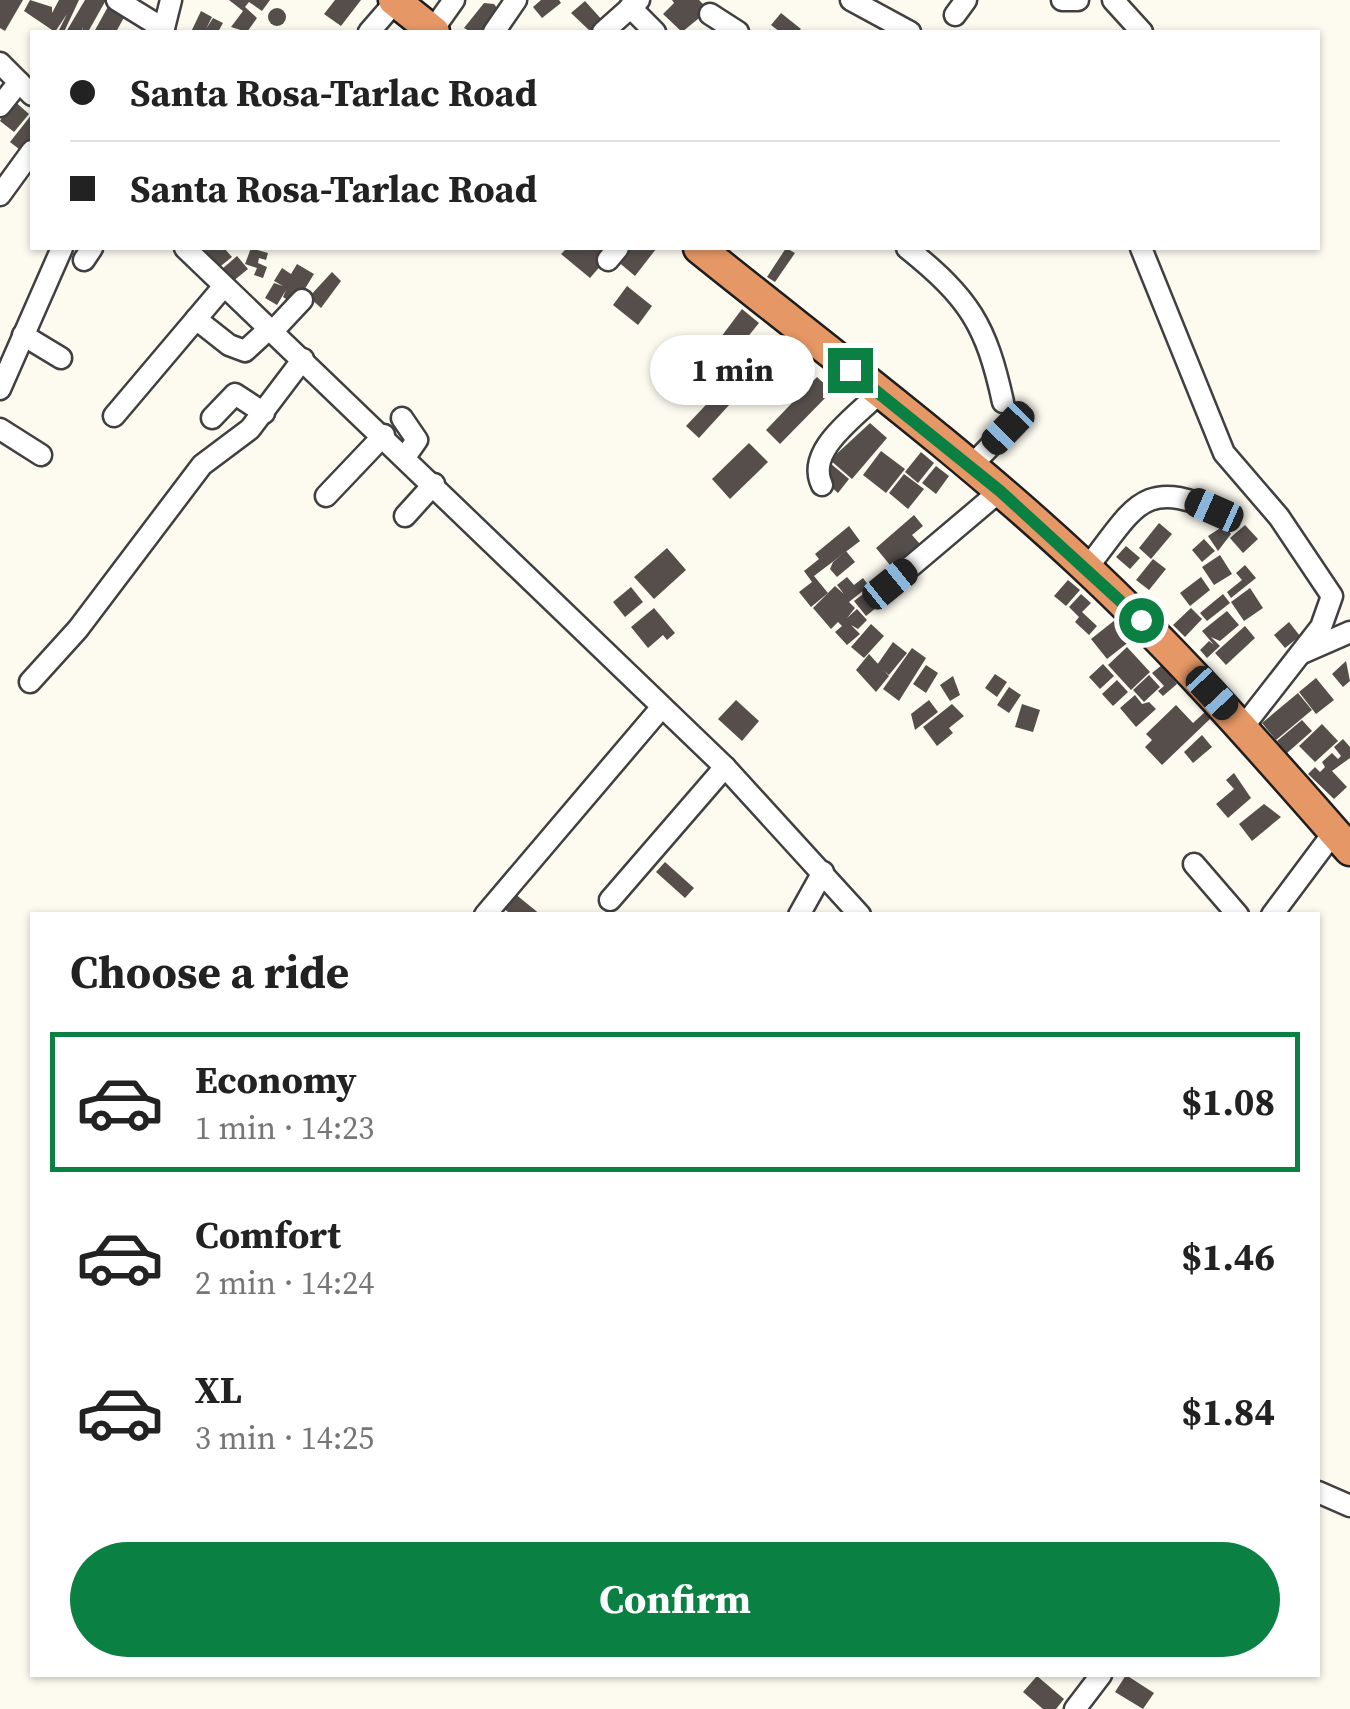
<!DOCTYPE html>
<html lang="en">
<head>
<meta charset="utf-8">
<style>
  body { margin:0; font-family:"Source Serif 4",serif; background:#f2f2f2; color:#222; height:100vh; display:flex; flex-direction:column; font-size:38px; white-space:nowrap }
  * { box-sizing:border-box; margin:0 }
  p { font-size:32px; color:#767676 }
  .icon { flex:none; width:55px; height:55px; fill:none; stroke:currentColor; stroke-width:2; stroke-linecap:round; stroke-linejoin:round }
  .map { position:relative; flex:1; overflow:hidden }
  .panel { position:absolute; left:30px; top:912px; width:1290px; height:765px; display:flex; flex-direction:column; background:#fff; border-radius:0px; box-shadow:0 2px 8px #0004 }
  .panel>* { flex:none }
  .banner { position:absolute; left:30px; top:30px; width:1290px; height:220px; border-radius:0px; box-shadow:0 2px 8px #0004; display:grid; align-content:center; height:220px; padding:0 40px; background:#fff }
  .end { position:absolute; width:45px; height:45px; margin:-22px; border:12px solid #0b8043; background:#fff; box-shadow:0 0 0 5px #fff }
  .from { border-radius:50% }
  .bubble { position:absolute; height:70px; border-radius:35px; background:#fff; box-shadow:0 2px 8px #0004; font-size:32px; font-weight:700; line-height:70px; text-align:center }
  .car { position:absolute; width:30px; height:60px; margin:-30px -15px; border-radius:12px; box-shadow:0 0 8px 2px #0007; background:linear-gradient(#222 24%,#8ab4d8 0 40%,#222 0 76%,#8ab4d8 0 86%,#222 0) }
  .banner b { display:flex; align-items:center; gap:35px; height:95px; font-size:38px }
  .banner b+b { border-top:2px solid #e0e0e0 }
  .banner i { width:25px; height:25px; background:#222 }
  ul { padding:0; list-style:none }
  li { display:flex; align-items:center; gap:30px; height:140px; margin:0 20px 15px; padding:0 20px; border:5px solid transparent; border-radius:0px }
  li div { flex:1 }
  li b { display:block; font-size:38px }
  li em { font-style:normal; font-weight:700 }
  li.selected { border-color:#0b8043 }
  li>.icon { width:90px; height:90px; stroke-width:1.5 }
  h2 { padding:0 40px; font-size:45px; line-height:120px }
  .primary-button { display:flex; gap:20px; margin-top:auto; padding:20px 40px }
  .primary-button a { flex:1; height:115px; border-radius:60px; background:#0b8043; color:#fff; font-size:40px; font-weight:700; line-height:115px; text-align:center }
  .map>svg:first-child { display:block }
</style>
</head>
<body>
<div class="map">
<svg width="1350" height="1709" viewBox="0 0 1350 1709">
  <rect width="100%" height="100%" fill="#fdfaf0"/>
  <g fill="#554e4b">
    <polygon points="0,0 23,0 5,31 0,28"/>
    <polygon points="30,0 52,7 52,13 59,0 79,0 64,32 58,32 67,14 55,32 24,11"/>
    <polygon points="85,0 106,0 88,32 82,32 83,27 81,32 66,32"/>
    <polygon points="229,0 270,0 262,11 249,2 245,7 257,18 247,32 231,27 243,11"/>
    <polygon points="335,0 361,0 341,26 324,14"/>
    <polygon points="541,0 559,0 561,3 542,18 533,7"/>
    <polygon points="672,0 699,0 709,10 682,32 663,14 674,3"/>
    <polygon points="585,1 603,21 591,32 571,13"/>
    <polygon points="110,3 127,12 116,32 94,32"/>
    <polygon points="484,3 494,4 500,12 485,32 471,32 464,28"/>
    <circle cx="277" cy="17" r="9"/>
    <polygon points="201,11 212,17 206,29 213,18 223,23 218,32 191,32"/>
    <polygon points="781,13 801,29 798,32 780,32 771,25"/>
    <polygon points="12,99 29,114 14,132 0,121"/>
    <polygon points="32,114 32,142 24,153 10,142"/>
    <polygon points="204,248 224,248 232,257 217,269"/>
    <polygon points="251,248 268,253 266,260 259,258 258,263 267,267 263,278 254,275 257,268 245,264"/>
    <polygon points="567,248 616,248 590,278 561,254"/>
    <polygon points="626,248 654,248 656,249 635,276 616,260"/>
    <polygon points="786,248 795,253 775,282 767,277"/>
    <polygon points="237,256 248,269 232,282 222,269"/>
    <polygon points="297,264 314,274 295,305 283,297 286,290 277,305 265,298 274,283 283,286 274,281 282,268 291,274"/>
    <polygon points="332,272 341,281 321,308 309,297"/>
    <polygon points="627,286 652,306 638,325 613,305"/>
    <polygon points="742,309 759,323 737,350 721,337"/>
    <polygon points="720,339 735,352 705,387 675,362 690,345 705,357"/>
    <polygon points="781,350 795,364 774,386 759,372"/>
    <polygon points="754,351 764,361 747,378 738,368"/>
    <polygon points="738,374 751,390 736,404 722,388"/>
    <polygon points="817,377 832,391 780,444 766,430"/>
    <polygon points="718,392 730,404 699,438 686,426"/>
    <polygon points="870,423 887,438 852,479 830,460"/>
    <polygon points="749,443 768,462 730,499 712,479"/>
    <polygon points="881,451 905,469 886,493 863,475"/>
    <polygon points="921,452 934,463 918,483 905,472"/>
    <polygon points="830,463 849,479 838,493 819,476"/>
    <polygon points="936,466 949,476 936,494 922,483"/>
    <polygon points="904,474 924,489 908,509 889,493"/>
    <polygon points="914,515 923,526 912,535 927,552 899,576 876,548"/>
    <polygon points="1159,523 1172,534 1151,559 1139,548"/>
    <polygon points="1225,525 1231,534 1218,551 1208,536"/>
    <polygon points="1245,525 1258,539 1243,553 1230,538"/>
    <polygon points="849,526 860,541 814,576 828,593 811,607 799,592 812,582 804,571 819,559 815,554"/>
    <polygon points="1204,539 1215,551 1202,562 1192,550"/>
    <polygon points="1126,546 1140,558 1130,569 1116,557"/>
    <polygon points="667,548 686,570 654,599 634,577"/>
    <polygon points="846,551 855,562 837,577 830,569 833,562"/>
    <polygon points="1220,555 1232,574 1214,585 1202,567"/>
    <polygon points="1153,559 1166,569 1149,590 1136,580"/>
    <polygon points="1245,565 1256,578 1231,598 1227,592 1242,580 1236,573"/>
    <polygon points="881,575 890,586 877,596 882,603 866,616 854,601 871,588 875,590 870,584"/>
    <polygon points="847,577 854,585 863,578 869,586 849,602 855,608 847,618 857,609 867,620 858,629 851,625 860,634 847,645 835,632 842,626 838,622 831,629 813,608 835,586 844,594 837,585"/>
    <polygon points="1201,577 1210,590 1190,606 1180,593"/>
    <polygon points="1068,580 1080,590 1066,606 1054,596"/>
    <polygon points="631,587 643,602 625,617 613,602"/>
    <polygon points="1250,588 1263,608 1244,621 1231,602"/>
    <polygon points="1081,594 1091,603 1082,612 1097,626 1089,635 1075,622 1079,617 1069,607"/>
    <polygon points="1223,594 1230,603 1207,621 1200,613"/>
    <polygon points="654,608 675,633 667,640 663,635 648,648 631,627"/>
    <polygon points="1191,608 1202,619 1185,637 1173,625"/>
    <polygon points="1227,611 1239,625 1220,641 1211,637 1220,646 1207,658 1200,650 1209,641 1214,645 1202,631"/>
    <polygon points="1115,620 1130,641 1107,659 1091,639"/>
    <polygon points="1289,622 1300,636 1285,648 1274,635"/>
    <polygon points="871,624 884,636 864,658 851,647"/>
    <polygon points="1245,626 1255,638 1226,665 1215,653"/>
    <polygon points="893,642 907,653 889,675 877,665"/>
    <polygon points="1127,647 1150,672 1131,690 1108,665"/>
    <polygon points="912,648 926,658 899,701 883,689"/>
    <polygon points="869,654 889,676 876,692 856,670"/>
    <polygon points="1346,661 1350,681 1343,687 1332,674"/>
    <polygon points="1103,664 1114,676 1100,689 1089,677"/>
    <polygon points="926,665 938,673 926,693 913,684"/>
    <polygon points="1162,665 1177,684 1163,696 1158,691 1164,686 1152,673"/>
    <polygon points="995,674 1007,682 997,697 985,688"/>
    <polygon points="1149,675 1160,687 1144,702 1133,690"/>
    <polygon points="953,676 960,695 950,701 940,685"/>
    <polygon points="1316,678 1334,700 1316,714 1299,692"/>
    <polygon points="1117,680 1128,692 1113,706 1102,694"/>
    <polygon points="1009,687 1021,695 1009,713 997,705"/>
    <polygon points="1298,693 1312,710 1276,740 1262,723"/>
    <polygon points="1135,695 1142,704 1149,702 1156,709 1136,727 1120,708"/>
    <polygon points="736,700 759,721 742,741 718,719"/>
    <polygon points="929,700 938,712 915,730 911,714"/>
    <polygon points="952,704 964,716 949,728 953,733 937,746 923,727"/>
    <polygon points="1022,704 1040,710 1033,732 1015,727"/>
    <polygon points="1176,705 1193,723 1205,712 1211,718 1162,765 1145,747 1152,740 1146,734"/>
    <polygon points="1302,720 1312,731 1287,753 1277,741"/>
    <polygon points="1322,724 1338,741 1315,762 1299,746"/>
    <polygon points="1202,735 1212,747 1193,763 1184,752"/>
    <polygon points="1343,739 1350,747 1350,758 1332,771 1347,787 1334,799 1308,774 1315,767 1320,772 1325,767 1322,762 1332,753 1338,759 1341,756 1334,747"/>
    <polygon points="1234,773 1251,798 1228,818 1216,804 1234,789 1226,780"/>
    <polygon points="1264,804 1281,817 1252,841 1239,824"/>
    <polygon points="665,862 694,888 685,898 656,872"/>
    <polygon points="514,893 541,915 512,915 503,908"/>
    <polygon points="1126,1675 1154,1693 1143,1709 1115,1692"/>
    <polygon points="1037,1676 1064,1699 1056,1709 1043,1709 1023,1692"/>
  </g>
  <g fill="none" stroke-linecap="round" stroke-linejoin="round">
    <g stroke="#404040" stroke-width="25">
      <g id="minor">
        <polyline points="117,0 164,29"/>
        <polyline points="851,0 910,32"/>
        <polyline points="1062,0 1078,0"/>
        <polyline points="1113,0 1142,32"/>
        <polyline points="630,7 655,32"/>
        <polyline points="710,14 738,32"/>
        <polyline points="955,15 966,0"/>
        <polyline points="432,31 454,0"/>
        <polyline points="163,32 171,0"/>
        <polyline points="369,32 396,1"/>
        <polyline points="494,32 516,0"/>
        <polyline points="603,32 639,0"/>
        <polyline points="0,63 32,95"/>
        <polyline points="0,106 19,82"/>
        <polyline points="0,195 32,151"/>
        <polyline points="185,248 725,767 860,915"/>
        <path d="M907 248C969 298 986 324 1003 402"/>
        <polyline points="1141,248 1224,453 1279,517 1332,596 1321,627 1243,727"/>
        <polyline points="84,260 92,248"/>
        <polyline points="608,260 618,248"/>
        <polyline points="196,319 229,345 245,351 270,328"/>
        <polyline points="273,331 302,300"/>
        <polyline points="23,335 61,358"/>
        <polyline points="0,389 62,248"/>
        <polyline points="114,416 224,286"/>
        <polyline points="212,418 235,394 264,413"/>
        <polyline points="402,418 417,440 405,457"/>
        <polyline points="0,429 41,455"/>
        <polyline points="970,467 1008,428"/>
        <path d="M822 485C805 450 856 417 879 393"/>
        <polyline points="326,496 384,435"/>
        <polyline points="405,516 434,484"/>
        <path d="M1087 568C1134 509 1142 474 1222 514"/>
        <polyline points="890,584 1000,491"/>
        <polyline points="1302,653 1350,632"/>
        <polyline points="30,682 78,629 202,465 250,429 303,359"/>
        <polyline points="1194,864 1238,915"/>
        <polyline points="610,900 725,767"/>
        <polyline points="485,915 661,708"/>
        <polyline points="799,915 823,872"/>
        <polyline points="1272,915 1334,832"/>
        <polyline points="1318,1492 1350,1506"/>
        <polyline points="1075,1709 1101,1675"/>
      </g>
    </g>
    <g stroke="#1e1e1e" stroke-width="35">
      <g id="highway">
        <polyline points="394,0 434,32"/>
        <path d="M699 248C827 351 960 450 1080 562 1177 652 1263 751 1350 850"/>
      </g>
    </g>
    <use href="#minor" stroke="#fff" stroke-width="20"/>
    <use href="#highway" stroke="#e59765" stroke-width="30"/>
  </g>
  <g fill="none" stroke-linecap="round" stroke-linejoin="round">
    <polyline stroke="#0b8043" stroke-width="12" points="850,370 1000,491 1141,620"/>
  </g>
</svg>
<i class="end from" style="left:1141px;top:620px"></i>
<i class="end" style="left:850px;top:370px"></i>
<div class="bubble" style="left:650px;top:335px;width:165px">1 min</div>
<i class="car" style="left:1008px;top:428px;rotate:224deg"></i>
<i class="car" style="left:1214px;top:510px;rotate:294deg"></i>
<i class="car" style="left:890px;top:584px;rotate:51deg"></i>
<i class="car" style="left:1212px;top:693px;rotate:137deg"></i>
<div class="banner">
<b><i class="from"></i>Santa Rosa-Tarlac Road</b>
<b><i></i>Santa Rosa-Tarlac Road</b>
</div>
<section class="panel">
<h2>Choose a ride</h2>
<ul>
<li class="selected"><svg class="icon" aria-label="car" viewBox="0 0 24 24"><path d="M5 17H2v-5l4-1 3-4h7l3 4 3 1v5h-3M9 17h6M6 11h13"/><circle cx="7" cy="17" r="2"/><circle cx="17" cy="17" r="2"/></svg><div><b>Economy</b><p>1 min · 14:23</p></div><em>$1.08</em></li>
<li><svg class="icon" aria-label="car" viewBox="0 0 24 24"><path d="M5 17H2v-5l4-1 3-4h7l3 4 3 1v5h-3M9 17h6M6 11h13"/><circle cx="7" cy="17" r="2"/><circle cx="17" cy="17" r="2"/></svg><div><b>Comfort</b><p>2 min · 14:24</p></div><em>$1.46</em></li>
<li><svg class="icon" aria-label="car" viewBox="0 0 24 24"><path d="M5 17H2v-5l4-1 3-4h7l3 4 3 1v5h-3M9 17h6M6 11h13"/><circle cx="7" cy="17" r="2"/><circle cx="17" cy="17" r="2"/></svg><div><b>XL</b><p>3 min · 14:25</p></div><em>$1.84</em></li>
</ul>
<div class="primary-button"><a>Confirm</a></div>
</section>
</div>
</body>
</html>
